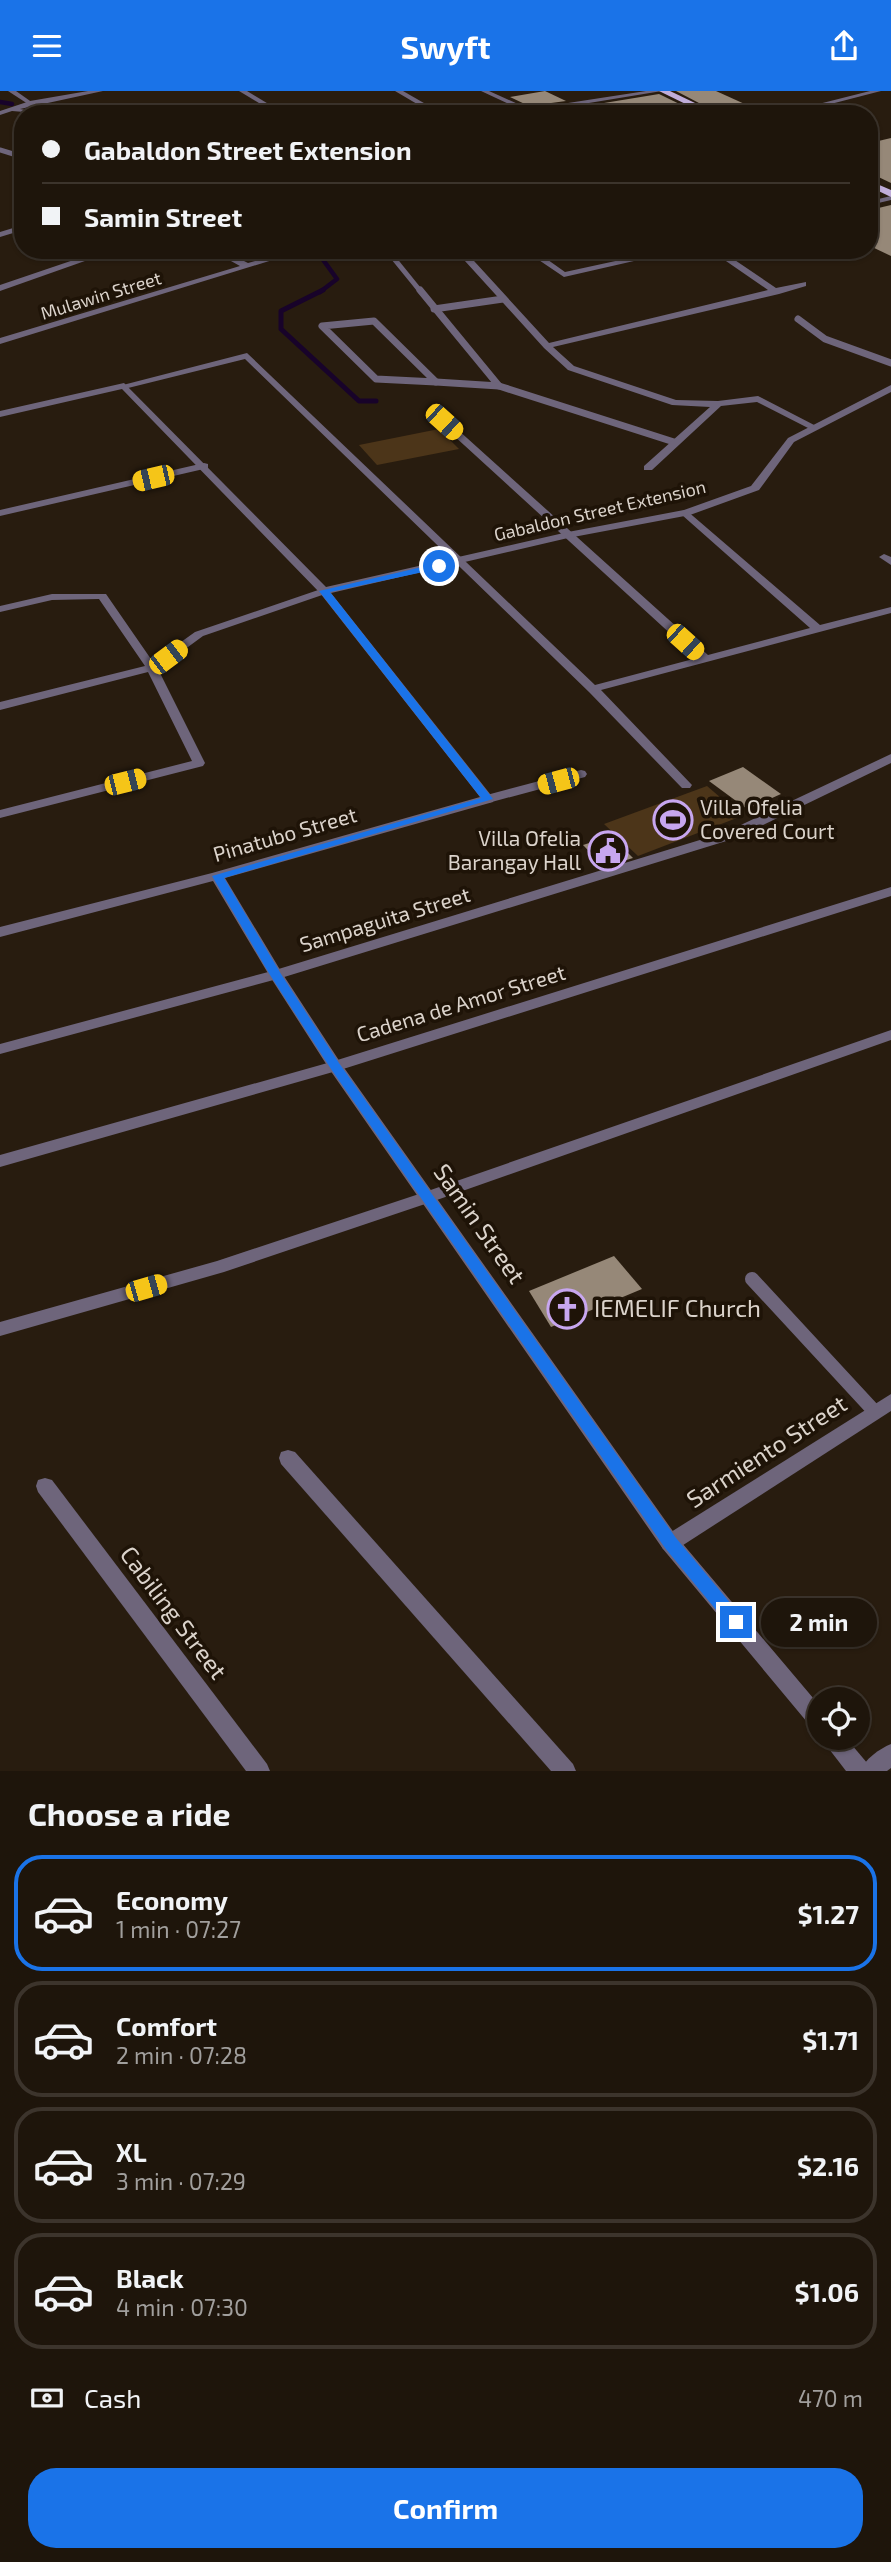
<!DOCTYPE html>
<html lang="en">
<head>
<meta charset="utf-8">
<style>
  body { margin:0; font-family:"Exo 2",sans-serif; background:#261e14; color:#f1f3f6; height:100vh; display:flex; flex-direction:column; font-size:26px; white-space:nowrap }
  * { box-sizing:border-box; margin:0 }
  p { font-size:23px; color:#a19f9d }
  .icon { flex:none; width:38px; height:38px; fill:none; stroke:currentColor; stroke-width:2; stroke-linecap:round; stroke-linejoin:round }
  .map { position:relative; height:1680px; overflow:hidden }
  .drawer { display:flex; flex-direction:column; background:#1e150b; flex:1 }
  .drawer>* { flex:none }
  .guide { position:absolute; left:14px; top:14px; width:864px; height:154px; border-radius:28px; box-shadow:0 2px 5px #0004,0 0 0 2px #3c342c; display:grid; align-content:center; height:154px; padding:0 28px; background:#1e150b }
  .controls { position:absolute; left:807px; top:1596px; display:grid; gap:14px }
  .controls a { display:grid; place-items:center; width:63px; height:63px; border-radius:50%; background:#1e150b; box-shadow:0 2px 5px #0004,0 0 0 2px #3c342c; font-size:35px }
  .end { position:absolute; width:32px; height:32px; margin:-16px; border:9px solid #1a73e8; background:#fff; box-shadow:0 0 0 4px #fff }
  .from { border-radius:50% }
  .bubble { position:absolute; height:49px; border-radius:24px; background:#1e150b; box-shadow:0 2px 5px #0004,0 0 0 2px #3c342c; font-size:23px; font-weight:700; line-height:49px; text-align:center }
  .car { position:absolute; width:21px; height:42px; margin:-21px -10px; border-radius:9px; box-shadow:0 0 5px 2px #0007; background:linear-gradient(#f5c518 24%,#345 0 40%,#f5c518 0 76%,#345 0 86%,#f5c518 0) }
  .guide b { display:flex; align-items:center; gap:24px; height:66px; font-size:26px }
  .guide b+b { border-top:2px solid #3c342c }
  .guide i { width:18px; height:18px; background:#f1f3f6 }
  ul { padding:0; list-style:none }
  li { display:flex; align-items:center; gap:21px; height:116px; margin:0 14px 10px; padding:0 14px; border:4px solid #3c342c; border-radius:28px }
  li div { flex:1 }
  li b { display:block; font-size:26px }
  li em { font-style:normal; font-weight:700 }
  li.active { border-color:#1a73e8 }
  li>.icon { width:63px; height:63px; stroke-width:1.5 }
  h2 { padding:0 28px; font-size:32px; line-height:84px }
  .pay { display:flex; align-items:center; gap:18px; height:77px; padding:0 28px; font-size:26px }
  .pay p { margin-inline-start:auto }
  .button { display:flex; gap:14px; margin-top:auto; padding:14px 28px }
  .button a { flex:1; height:80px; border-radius:28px; background:#1a73e8; color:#fff; font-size:28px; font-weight:700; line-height:80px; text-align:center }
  header { display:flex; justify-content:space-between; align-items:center; height:91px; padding:0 28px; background:#1a73e8; color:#fff; font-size:32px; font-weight:700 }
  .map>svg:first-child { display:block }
</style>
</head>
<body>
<header><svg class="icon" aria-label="menu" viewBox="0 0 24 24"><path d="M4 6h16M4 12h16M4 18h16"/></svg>Swyft<svg class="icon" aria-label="share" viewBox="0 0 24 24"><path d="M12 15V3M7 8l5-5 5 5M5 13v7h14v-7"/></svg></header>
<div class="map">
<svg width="891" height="1680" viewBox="0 0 891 1680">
  <rect width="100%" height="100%" fill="#281c0f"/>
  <g fill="#4c3519">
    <polygon points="439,338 459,358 377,374 359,354"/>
    <polygon points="707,695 742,725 638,765 604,733"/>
  </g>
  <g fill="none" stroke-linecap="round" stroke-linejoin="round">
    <g stroke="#18032a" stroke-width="4.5">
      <polyline points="0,11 12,13"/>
      <polyline points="27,17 33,19"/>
      <polyline points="23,32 23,37"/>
      <polyline points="316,159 337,188 320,201"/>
    </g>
    <polyline stroke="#18032a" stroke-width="5" points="323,199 281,220 281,238 359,310 376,310"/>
  </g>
  <g fill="#968878">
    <polygon points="545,0 566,10 529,15 510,6"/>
    <polygon points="676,0 716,0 767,23 720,23"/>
    <polygon points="659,3 700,23 605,23 604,12"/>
    <polygon points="891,47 891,92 870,82 870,52"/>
    <polygon points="891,114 891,165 870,155 870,119"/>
    <polygon points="743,676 781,703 747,718 709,690"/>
    <polygon points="611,745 633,767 604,776 583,754"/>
    <polygon points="614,1165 642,1198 551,1236 529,1200"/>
  </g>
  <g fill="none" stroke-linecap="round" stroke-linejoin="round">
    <g stroke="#6e657b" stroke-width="5">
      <polyline points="0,59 23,66"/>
      <polyline points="387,159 421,201"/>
    </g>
    <g stroke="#6e657b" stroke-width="7">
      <polyline points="420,199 499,295 674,351"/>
      <polyline points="434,218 503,208"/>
      <polyline points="798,228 825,248 891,272"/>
      <polygon points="374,230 436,291 376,288 322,235"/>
      <polyline points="436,291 499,295"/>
    </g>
    <polyline stroke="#6e657b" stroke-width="14" points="752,1188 875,1321"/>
    <g fill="#6e657b" fill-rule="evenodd">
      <polygon points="8,0 16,0 33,12 28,13"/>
      <polygon points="239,0 247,0 285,23 277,23"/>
      <polygon points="481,0 489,0 529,18 646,0 662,0 528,22"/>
      <polygon points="891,105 891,109 870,114 870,110"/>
      <polygon points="23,134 23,139 0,146 0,141"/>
      <polygon points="211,159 222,159 248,172 291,160 295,162 0,253 0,247 240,175"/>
      <polygon points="455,159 464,159 549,252 768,199 710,159 720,159 776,197 806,191 806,195 779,203 553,256 574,275 676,309 718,310 758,305 818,336 810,338 757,311 721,315 652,379 644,379 644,375 710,316 672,314 568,279 544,257"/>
      <polygon points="524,159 534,159 565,181 666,159 682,159 564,186"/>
      <polygon points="247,262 595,594 697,567 441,333 441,329 447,329 708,564 810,537 682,424 682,420 686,419 820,534 891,516 891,522 601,599 692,694 690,697 682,697 589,601 245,268 124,298 119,295"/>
      <polygon points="204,372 208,373 208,377 0,425 0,419"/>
      <polygon points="884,463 891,466 891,474 879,466"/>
      <polygon points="324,497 328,498 328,502 203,545 158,578 205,672 203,675 0,727 0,719 192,670 148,581 0,619 0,611 145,575 99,508 52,509 0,521 0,515 52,503 106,503 153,571 195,541"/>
      <polygon points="891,663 891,672 736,747 281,887 0,963 0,953 272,880 726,741"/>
      <polygon points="581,679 585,680 587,683 585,686 488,712 482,708 483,705"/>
      <polygon points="891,796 891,805 340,979 0,1076 0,1064 331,971"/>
      <polygon points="891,939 891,949 434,1110 224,1181 0,1245 0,1231 217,1170 422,1102"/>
      <polygon points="891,1303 891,1320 677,1458 670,1461 663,1458 660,1452 663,1446"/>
      <polygon points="288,1359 295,1361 573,1673 576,1680 551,1680 281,1373 279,1367 281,1361"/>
      <polygon points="45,1387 52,1389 267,1673 270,1680 246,1680 38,1401 36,1395 38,1389"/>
      <path d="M891 1653V1677L887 1680H860C865 1668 879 1658 891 1653Z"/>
    </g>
    <g fill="#6e657b" fill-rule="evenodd">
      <polygon points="88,0 103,0 20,18 49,23 12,20 0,24 0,20 30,10"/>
      <polygon points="395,0 403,0 443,23 434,23"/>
      <polygon points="870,0 881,0 792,23 779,23"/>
      <polygon points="103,159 116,159 0,200 0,194"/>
      <polygon points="124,292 326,496 568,441 684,419 751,395 788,347 891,294 891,301 794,351 759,399 690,424 568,447 331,502 494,708 493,711 225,787 282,882 340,971 677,1446 819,1614 819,1640 812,1637 663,1458 330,979 269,884 213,790 0,846 0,836 212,782 480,706 320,502 122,298 0,326 0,320"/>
      <polygon points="823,1647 846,1647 868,1673 871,1680 846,1680 826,1654"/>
    </g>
    <g fill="#c0add9" fill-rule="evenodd">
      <polygon points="659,0 670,0 718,23 706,23"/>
      <polygon points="870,90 891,99 891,106 870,96"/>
    </g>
  </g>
  <polygon fill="#1a73e8" points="439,472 442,473 442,477 330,501 493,708 224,787 281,883 339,972 676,1447 742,1526 745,1531 742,1537 736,1539 731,1537 665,1457 331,978 270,884 212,785 481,707 319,500"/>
  <defs>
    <g id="stadium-ring" transform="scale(2.0125)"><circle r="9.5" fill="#1e1307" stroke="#c7a6ef" stroke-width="1.5"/><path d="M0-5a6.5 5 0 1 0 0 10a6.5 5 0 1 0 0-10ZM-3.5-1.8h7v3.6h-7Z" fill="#c7a6ef"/></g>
    <g id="civic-ring" transform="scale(2.0125)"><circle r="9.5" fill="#1e1307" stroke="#c7a6ef" stroke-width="1.5"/><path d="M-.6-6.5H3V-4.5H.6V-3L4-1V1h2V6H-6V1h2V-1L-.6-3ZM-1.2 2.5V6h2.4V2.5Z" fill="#c7a6ef"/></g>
    <g id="church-ring" transform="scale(2.0125)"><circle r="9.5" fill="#1e1307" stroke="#c7a6ef" stroke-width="1.5"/><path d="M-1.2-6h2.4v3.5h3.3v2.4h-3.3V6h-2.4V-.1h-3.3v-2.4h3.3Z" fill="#c7a6ef"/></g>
  </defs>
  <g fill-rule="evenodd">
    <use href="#stadium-ring" x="673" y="729"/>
    <use href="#civic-ring" x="608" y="760"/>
    <use href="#church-ring" x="567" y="1218"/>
  </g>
  <g text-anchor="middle" stroke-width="7" stroke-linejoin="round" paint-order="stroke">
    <g font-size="18" fill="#dbd3cb" stroke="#1e1307">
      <text transform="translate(101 205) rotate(-17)" y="6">Mulawin Street</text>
      <text transform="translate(600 420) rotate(-13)" y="6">Gabaldon Street Extension</text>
    </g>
    <g font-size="21" fill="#dbd3cb" stroke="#1e1307" text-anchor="start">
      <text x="700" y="724">Villa Ofelia<tspan x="700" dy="24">Covered Court</tspan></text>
      <text x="581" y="755" text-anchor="end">Villa Ofelia<tspan x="581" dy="24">Barangay Hall</tspan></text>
    </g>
    <g font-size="21" fill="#dbd3cb" stroke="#1e1307">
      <text transform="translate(285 744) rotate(-16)" y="7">Pinatubo Street</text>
      <text transform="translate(385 829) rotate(-17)" y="7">Sampaguita Street</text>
      <text transform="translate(461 913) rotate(-17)" y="7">Cadena de Amor Street</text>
    </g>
    <g font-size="24" fill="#dbd3cb" stroke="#1e1307">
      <text transform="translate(479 1133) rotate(55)" y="8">Samin Street</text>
      <text transform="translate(767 1361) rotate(-33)" y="8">Sarmiento Street</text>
      <text transform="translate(173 1522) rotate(53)" y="8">Cabiling Street</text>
    </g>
    <g font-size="24" fill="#dbd3cb" stroke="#1e1307" text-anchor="start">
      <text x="594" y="1226">IEMELIF Church</text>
    </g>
  </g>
</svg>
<div class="controls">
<a><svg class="icon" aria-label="locate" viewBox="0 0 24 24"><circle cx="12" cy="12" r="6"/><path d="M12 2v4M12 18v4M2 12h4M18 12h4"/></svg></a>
</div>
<i class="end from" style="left:439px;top:475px"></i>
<i class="end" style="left:736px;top:1531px"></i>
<div class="bubble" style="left:761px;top:1507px;width:116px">2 min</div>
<i class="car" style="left:444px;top:331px;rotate:132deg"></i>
<i class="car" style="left:153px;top:387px;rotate:257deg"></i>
<i class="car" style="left:685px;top:551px;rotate:132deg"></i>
<i class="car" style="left:168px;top:566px;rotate:53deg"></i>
<i class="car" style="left:558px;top:690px;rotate:255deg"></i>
<i class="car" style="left:125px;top:691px;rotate:76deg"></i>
<i class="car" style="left:146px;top:1197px;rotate:74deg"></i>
<div class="guide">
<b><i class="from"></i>Gabaldon Street Extension</b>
<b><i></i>Samin Street</b>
</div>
</div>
<section class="drawer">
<h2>Choose a ride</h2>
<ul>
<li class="active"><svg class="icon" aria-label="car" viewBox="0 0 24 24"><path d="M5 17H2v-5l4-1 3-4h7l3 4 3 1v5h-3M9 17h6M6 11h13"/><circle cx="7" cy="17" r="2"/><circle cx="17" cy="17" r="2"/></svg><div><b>Economy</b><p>1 min · 07:27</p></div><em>$1.27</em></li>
<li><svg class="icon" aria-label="car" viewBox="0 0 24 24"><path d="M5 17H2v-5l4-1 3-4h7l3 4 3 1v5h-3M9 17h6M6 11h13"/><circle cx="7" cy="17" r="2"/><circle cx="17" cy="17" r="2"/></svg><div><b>Comfort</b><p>2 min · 07:28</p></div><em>$1.71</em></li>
<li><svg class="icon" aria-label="car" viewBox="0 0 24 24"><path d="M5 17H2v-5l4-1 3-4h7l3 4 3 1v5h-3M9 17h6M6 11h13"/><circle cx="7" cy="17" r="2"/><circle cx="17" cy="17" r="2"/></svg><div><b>XL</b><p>3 min · 07:29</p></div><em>$2.16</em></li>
<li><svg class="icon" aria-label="car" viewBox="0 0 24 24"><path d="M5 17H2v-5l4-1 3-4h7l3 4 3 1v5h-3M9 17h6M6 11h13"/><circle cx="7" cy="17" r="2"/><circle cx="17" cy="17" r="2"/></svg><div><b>Black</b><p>4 min · 07:30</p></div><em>$1.06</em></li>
</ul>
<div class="pay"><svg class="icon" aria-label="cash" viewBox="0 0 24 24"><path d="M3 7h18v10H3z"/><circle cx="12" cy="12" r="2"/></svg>Cash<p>470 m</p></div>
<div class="button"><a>Confirm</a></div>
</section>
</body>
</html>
